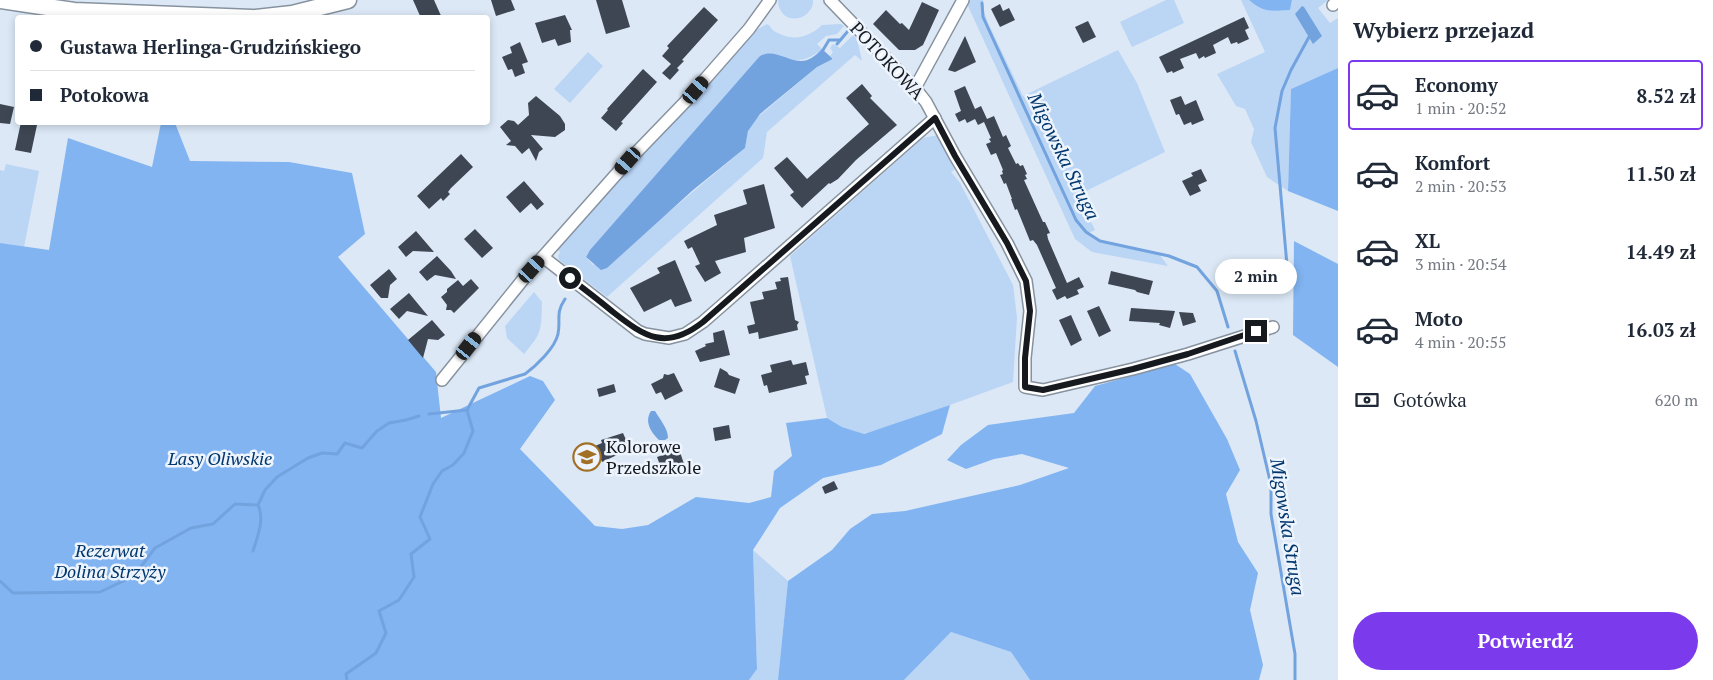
<!DOCTYPE html>
<html lang="pl">
<head>
<meta charset="utf-8">
<style>
  body { margin:0; font-family:"PT Serif",serif; background:#f6f6f7; color:#1f2937; height:100vh; display:flex; flex-direction:column; font-size:19px; white-space:nowrap }
  * { box-sizing:border-box; margin:0 }
  p { font-size:16px; color:#747a83 }
  .icon { flex:none; width:28px; height:28px; fill:none; stroke:currentColor; stroke-width:2; stroke-linecap:round; stroke-linejoin:round }
  .map { position:relative; flex:1; overflow:hidden }
  .sheet { display:flex; flex-direction:column; background:#fff; width:375px }
  .sheet>* { flex:none }
  .guide { position:absolute; left:15px; top:15px; width:475px; height:110px; border-radius:5px; box-shadow:0 2px 8px #0003; display:grid; align-content:center; height:110px; padding:0 15px; background:#fff }
  .end { position:absolute; width:22px; height:22px; margin:-11px; border:6px solid #161a1f; background:#fff; box-shadow:0 0 0 2px #fff }
  .from { border-radius:50% }
  .bubble { position:absolute; height:35px; border-radius:18px; background:#fff; box-shadow:0 2px 8px #0003; font-size:16px; font-weight:800; line-height:35px; text-align:center }
  .car { position:absolute; width:15px; height:30px; margin:-15px -8px; border-radius:6px; box-shadow:0 0 4px 1px #0007; background:linear-gradient(#222 24%,#8ab4d8 0 40%,#222 0 76%,#8ab4d8 0 86%,#222 0) }
  .guide b { display:flex; align-items:center; gap:18px; height:48px; font-size:19px }
  .guide b+b { border-top:1px solid #e0e1e3 }
  .guide i { width:12px; height:12px; background:#1f2937 }
  ul { padding:0; list-style:none }
  li { display:flex; align-items:center; gap:15px; height:70px; margin:0 10px 8px; padding:0 5px; border:2px solid transparent; border-radius:5px }
  li div { flex:1 }
  li b { display:block; font-size:19px }
  li em { font-style:normal; font-weight:800 }
  li.current { border-color:#7c3aed }
  li>.icon { width:45px; height:45px; stroke-width:1.5 }
  h2 { padding:0 15px; font-size:22px; line-height:60px }
  .pay { display:flex; align-items:center; gap:12px; height:55px; padding:0 15px; font-size:19px }
  .pay p { margin-inline-start:auto }
  .primary-button { display:flex; gap:10px; margin-top:auto; padding:10px 15px }
  .primary-button a { flex:1; height:58px; border-radius:30px; background:#7c3aed; color:#fff; font-size:20px; font-weight:800; line-height:58px; text-align:center }
  main { display:flex; flex:1; min-height:0 }
  .map>svg:first-child { display:block }
</style>
</head>
<body>
<main>
<div class="map">
<svg width="1338" height="680" viewBox="0 0 1338 680">
  <rect width="100%" height="100%" fill="#dce8f6"/>
  <g fill="#bbd5f5">
    <path d="M778 0H813V4C806 25 778 23 778 0Z"/>
    <polygon points="967,0 983,0 984,12 988,23 1023,96 1118,50 1137,83 1165,152 1078,195 1095,230 1087,234 1100,241 1159,254 1168,266 1092,252 1075,239 968,6 965,4"/>
    <polygon points="1166,0 1174,0 1184,23 1132,47 1120,22"/>
    <path d="M1241 0H1249C1264 13 1271 11 1290 10L1292 0H1328L1318 8 1330 23 1338 18V68L1291 89 1288 191 1267 177 1251 142 1254 129 1245 109 1236 106 1217 74 1265 52Z"/>
    <path d="M767 24C772 27 770 28 774 31 791 42 809 38 822 25L841 24 844 26 837 34 826 36 817 44 822 49C802 67 784 59 759 57L588 253 586 257 593 265 658 221 745 148 748 131 752 122 817 67 834 59 830 56 833 52 830 48 833 44 840 48 853 35 857 39 862 61 855 55 767 132 763 158 607 297 559 260 558 256 560 252 557 249 616 181 756 30Z"/>
    <polygon points="588,52 603,66 570,103 554,89"/>
    <polygon points="938,135 955,169 951,172 960,183 1013,285 1017,317 1013,382 906,421 863,434 842,427 827,418 790,256 923,138"/>
    <polygon points="6,164 39,171 24,247 0,243 0,170 4,171"/>
    <path d="M534 292 542 302C541 329 543 332 524 354L507 338 505 326Z"/>
    <polygon points="753,550 788,581 778,680 749,680 757,669"/>
    <polygon points="951,632 1011,652 1030,680 904,680"/>
  </g>
  <g fill="#82b4f1">
    <path d="M1249 0H1292L1290 10C1271 11 1264 13 1249 0Z"/>
    <polygon points="1338,68 1338,211 1288,191 1291,89"/>
    <polygon points="161,123 175,123 190,161 289,162 352,173 365,234 338,257 436,372 441,418 530,376 543,381 555,400 520,449 595,526 622,529 648,525 696,497 749,503 771,497 774,471 792,456 786,423 827,418 842,427 864,434 950,405 942,434 881,465 823,478 780,508 753,550 757,669 749,680 0,680 0,243 49,250 68,138 152,167"/>
    <polygon points="1294,241 1338,264 1338,367 1293,335"/>
    <polygon points="1175,364 1190,374 1227,439 1240,470 1226,494 1238,542 1258,573 1250,610 1263,665 1259,680 1030,680 1011,652 951,632 904,680 778,680 788,581 832,550 850,529 872,514 905,511 1020,485 1069,468 1022,454 994,459 966,469 947,460 961,445 988,425 1074,413 1095,386"/>
  </g>
  <g fill="#72a3df">
    <polygon points="1302,6 1304,7 1322,36 1313,44 1295,14"/>
    <path d="M822 49 833 59 817 67 760 114 748 131 745 148 693 190 607 268 601 270 586 257 590 250 759 57C771 47 788 61 801 61 810 61 816 55 822 49Z"/>
    <path d="M651 411H655C660 420 668 428 668 438L665 440H659C651 432 644 422 651 411Z"/>
  </g>
  <g fill="none" stroke-linecap="round" stroke-linejoin="round">
    <g stroke="#72a3df" stroke-width="3">
      <polyline points="982,3 983,17 1076,220 1086,232 1100,241 1169,256 1197,267 1217,291 1228,327"/>
      <polyline points="837,44 848,31"/>
      <polyline points="823,50 829,40 840,40"/>
      <polyline points="1288,277 1275,128 1282,91 1291,70 1309,37"/>
      <polyline points="1235,351 1256,421 1271,485 1271,514 1295,654 1295,680"/>
      <path d="M429 414 467 410 479 388 525 374C536 366 555 348 558 334 561 319 555 314 565 299"/>
      <path d="M253 551C257 538 265 519 258 505"/>
      <polyline points="0,581 13,593 100,592 134,576 155,548 191,528 213,524 235,504 258,505 265,490 277,477 308,458 322,453 337,454 345,443 362,448 377,431 389,423 406,420 419,416"/>
      <polyline points="347,680 346,674 376,653 386,633 379,611 399,600 414,577 411,554 430,539 420,517 433,484 442,471 453,465 464,453 473,431 467,410"/>
    </g>
  </g>
  <g fill="#3d4652">
    <polygon points="413,0 434,0 442,18 421,18"/>
    <polygon points="491,0 511,0 515,10 496,16"/>
    <polygon points="596,0 622,0 630,27 606,34"/>
    <polygon points="922,2 939,10 923,45 915,50 899,50 873,24 886,10 900,24 902,23 909,30"/>
    <polygon points="1000,4 1003,11 1009,8 1015,20 1000,27 991,9"/>
    <polygon points="704,7 718,20 682,60 684,61 677,68 679,70 670,80 662,73 671,64 662,56 669,48 667,46"/>
    <polygon points="565,15 572,30 570,30 571,42 558,46 555,39 542,43 535,23"/>
    <polygon points="1244,17 1249,28 1245,30 1249,39 1238,44 1237,42 1231,44 1228,37 1213,45 1216,53 1205,58 1204,56 1199,59 1196,53 1180,59 1184,68 1173,73 1172,71 1167,73 1159,57"/>
    <polygon points="1088,21 1096,37 1083,43 1075,27"/>
    <polygon points="965,36 976,62 955,72 948,70"/>
    <polygon points="520,42 528,62 522,64 525,73 515,77 512,69 508,70 502,57 512,53 510,47"/>
    <polygon points="643,69 657,82 621,122 623,123 616,131 601,118 608,110 607,109"/>
    <polygon points="862,84 872,96 870,98 897,125 856,160 838,179 830,184 829,183 802,208 790,195 794,192 774,168 787,157 807,179 869,124 846,98"/>
    <polygon points="965,86 975,109 981,106 987,119 994,116 1003,137 1006,135 1011,146 1008,148 1016,164 1018,163 1020,166 1023,165 1027,174 1025,175 1027,179 1024,180 1043,222 1045,222 1050,233 1047,234 1048,239 1067,283 1079,277 1084,287 1077,290 1079,294 1067,299 1065,296 1057,300 1052,290 1056,288 1037,245 1033,240 1030,241 1017,209 1015,210 1011,199 1012,199 1006,183 1004,184 1000,175 1003,174 1002,171 1003,170 996,153 991,155 986,144 991,142 989,139 991,138 984,122 978,125 975,119 967,123 965,119 959,122 955,114 961,111 954,91"/>
    <polygon points="536,96 560,116 565,124 565,130 555,137 531,135 543,149 539,152 536,161 529,148 522,154 515,146 506,145 511,141 500,127 508,120 514,121 518,125 529,115 528,103"/>
    <polygon points="1181,96 1185,105 1196,100 1204,120 1192,125 1191,122 1184,125 1179,114 1176,115 1170,100"/>
    <polygon points="0,104 14,107 10,124 0,123"/>
    <polygon points="21,122 37,125 31,153 15,150"/>
    <polygon points="461,154 473,167 451,188 448,192 450,194 443,201 441,198 429,209 417,196"/>
    <polygon points="1201,169 1207,181 1198,185 1201,191 1190,196 1182,181 1193,176 1191,173"/>
    <polygon points="524,181 544,204 537,210 531,203 520,213 506,197"/>
    <polygon points="764,184 775,228 744,238 746,252 715,261 721,273 705,282 695,266 700,264 692,247 688,249 684,241 717,225 714,215 747,204 743,190"/>
    <polygon points="475,229 493,248 482,258 464,239"/>
    <polygon points="416,231 434,252 413,251 406,257 398,247"/>
    <polygon points="437,256 451,271 456,279 435,275 427,281 419,272"/>
    <polygon points="675,260 692,301 675,307 671,299 644,312 630,288 660,273 657,268"/>
    <polygon points="389,269 397,279 390,285 388,298 381,298 370,285"/>
    <polygon points="1111,271 1153,281 1149,295 1137,292 1135,290 1108,284"/>
    <polygon points="788,277 795,320 799,322 797,325 798,330 759,339 758,332 749,334 747,326 755,324 750,302 764,299 762,292 777,289 775,282 781,281 780,278"/>
    <polygon points="471,279 479,288 454,313 451,310 446,310 447,305 441,297 447,292 447,289 458,280 463,286"/>
    <polygon points="409,293 428,316 407,311 399,319 390,309"/>
    <polygon points="1099,306 1111,331 1099,337 1087,311"/>
    <polygon points="1131,308 1175,311 1170,328 1159,325 1160,323 1129,321"/>
    <polygon points="1179,312 1193,313 1196,322 1183,326"/>
    <polygon points="1071,315 1082,340 1071,346 1059,320"/>
    <polygon points="432,320 445,335 438,340 428,339 423,358 408,340"/>
    <polygon points="724,330 730,355 700,362 695,351 706,346 705,344 714,342 713,333"/>
    <polygon points="791,360 793,365 806,362 809,375 805,376 807,384 769,393 767,385 764,386 761,375 772,372 770,365"/>
    <polygon points="720,368 727,372 729,375 740,379 735,394 714,387"/>
    <polygon points="674,373 683,391 665,400 661,392 656,394 651,384 663,378 664,374 668,375"/>
    <polygon points="614,384 616,392 599,397 597,389"/>
    <polygon points="729,425 731,438 715,441 713,428"/>
    <polygon points="623,433 630,449 602,462 595,446 602,443 601,440"/>
    <polygon points="678,446 684,464 663,473 657,457 666,454 665,451"/>
    <polygon points="834,481 838,489 825,494 822,487"/>
  </g>
  <g fill="none" stroke-linecap="round" stroke-linejoin="round">
    <g stroke="#87929f" stroke-width="14">
      <g id="street">
        <polyline points="830,0 915,88 926,102 955,156 1007,243 1026,281 1030,311 1025,358 1025,387 1043,390 1133,369 1188,354 1273,327"/>
        <polyline points="1333,5 1338,0"/>
        <polyline points="915,88 963,0"/>
        <polyline points="543,257 638,331 645,334 669,338 685,334 703,322 727,301 935,118"/>
        <polyline points="442,380 525,277 628,161 685,102 749,29 770,0"/>
      </g>
    </g>
    <g stroke="#87929f" stroke-width="19">
      <g id="secondary">
        <polyline points="1,0 74,11 252,18"/>
        <polyline points="256,18 292,14 348,0"/>
      </g>
    </g>
    <use href="#street" stroke="#fff" stroke-width="11"/>
    <use href="#secondary" stroke="#fff" stroke-width="16"/>
  </g>
  <g fill="none" stroke-linecap="round" stroke-linejoin="round">
    <path stroke="#161a1f" stroke-width="6" d="M570 278C584 289 599 300 613 312 645 337 666 351 703 322L935 118 955 156 1007 243 1026 281 1030 311 1025 358V387L1043 390 1133 369 1188 354 1256 331"/>
  </g>
  <defs>
    <g id="school-ring" transform="scale(1.4375)"><circle r="9.5" fill="#edf4fd" stroke="#a17025" stroke-width="1.5"/><path d="M0-5L7-2L0 1L-7-2ZM-4 1L0 2.5L4 1V4Q0 6-4 4Z" fill="#a17025"/></g>
  </defs>
  <g fill-rule="evenodd">
    <use href="#school-ring" x="587" y="457"/>
  </g>
  <g text-anchor="middle" stroke-width="5" stroke-linejoin="round" paint-order="stroke">
    <g font-size="18" fill="#161a1f" stroke="#edf4fd">
      <text transform="translate(887 61) rotate(47)" y="6">POTOKOWA</text>
    </g>
    <g font-size="18" fill="#161a1f" stroke="#edf4fd" text-anchor="start">
      <text x="606" y="453">Kolorowe<tspan x="606" dy="21">Przedszkole</tspan></text>
    </g>
    <g font-size="18" font-style="italic" fill="#01376d" stroke="#edf4fd">
      <text x="220" y="465">Lasy Oliwskie</text>
      <text x="110" y="557">Rezerwat<tspan x="110" dy="21">Dolina Strzyży</tspan></text>
    </g>
    <g font-size="19" font-style="italic" fill="#01376d" stroke="#edf4fd">
      <text transform="translate(1064 156) rotate(64)" y="7">Migowska Struga</text>
      <text transform="translate(1288 527) rotate(81)" y="7">Migowska Struga</text>
    </g>
  </g>
</svg>
<i class="end from" style="left:570px;top:278px"></i>
<i class="end" style="left:1256px;top:331px"></i>
<div class="bubble" style="left:1215px;top:259px;width:82px">2 min</div>
<i class="car" style="left:696px;top:90px;rotate:41deg"></i>
<i class="car" style="left:628px;top:161px;rotate:221deg"></i>
<i class="car" style="left:532px;top:269px;rotate:42deg"></i>
<i class="car" style="left:469px;top:346px;rotate:38deg"></i>
<div class="guide">
<b><i class="from"></i>Gustawa Herlinga-Grudzińskiego</b>
<b><i></i>Potokowa</b>
</div>
</div>
<section class="sheet">
<h2>Wybierz przejazd</h2>
<ul>
<li class="current"><svg class="icon" aria-label="car" viewBox="0 0 24 24"><path d="M5 17H2v-5l4-1 3-4h7l3 4 3 1v5h-3M9 17h6M6 11h13"/><circle cx="7" cy="17" r="2"/><circle cx="17" cy="17" r="2"/></svg><div><b>Economy</b><p>1 min · 20:52</p></div><em>8.52 zł</em></li>
<li><svg class="icon" aria-label="car" viewBox="0 0 24 24"><path d="M5 17H2v-5l4-1 3-4h7l3 4 3 1v5h-3M9 17h6M6 11h13"/><circle cx="7" cy="17" r="2"/><circle cx="17" cy="17" r="2"/></svg><div><b>Komfort</b><p>2 min · 20:53</p></div><em>11.50 zł</em></li>
<li><svg class="icon" aria-label="car" viewBox="0 0 24 24"><path d="M5 17H2v-5l4-1 3-4h7l3 4 3 1v5h-3M9 17h6M6 11h13"/><circle cx="7" cy="17" r="2"/><circle cx="17" cy="17" r="2"/></svg><div><b>XL</b><p>3 min · 20:54</p></div><em>14.49 zł</em></li>
<li><svg class="icon" aria-label="car" viewBox="0 0 24 24"><path d="M5 17H2v-5l4-1 3-4h7l3 4 3 1v5h-3M9 17h6M6 11h13"/><circle cx="7" cy="17" r="2"/><circle cx="17" cy="17" r="2"/></svg><div><b>Moto</b><p>4 min · 20:55</p></div><em>16.03 zł</em></li>
</ul>
<div class="pay"><svg class="icon" aria-label="cash" viewBox="0 0 24 24"><path d="M3 7h18v10H3z"/><circle cx="12" cy="12" r="2"/></svg>Gotówka<p>620 m</p></div>
<div class="primary-button"><a>Potwierdź</a></div>
</section>
</main>
</body>
</html>
